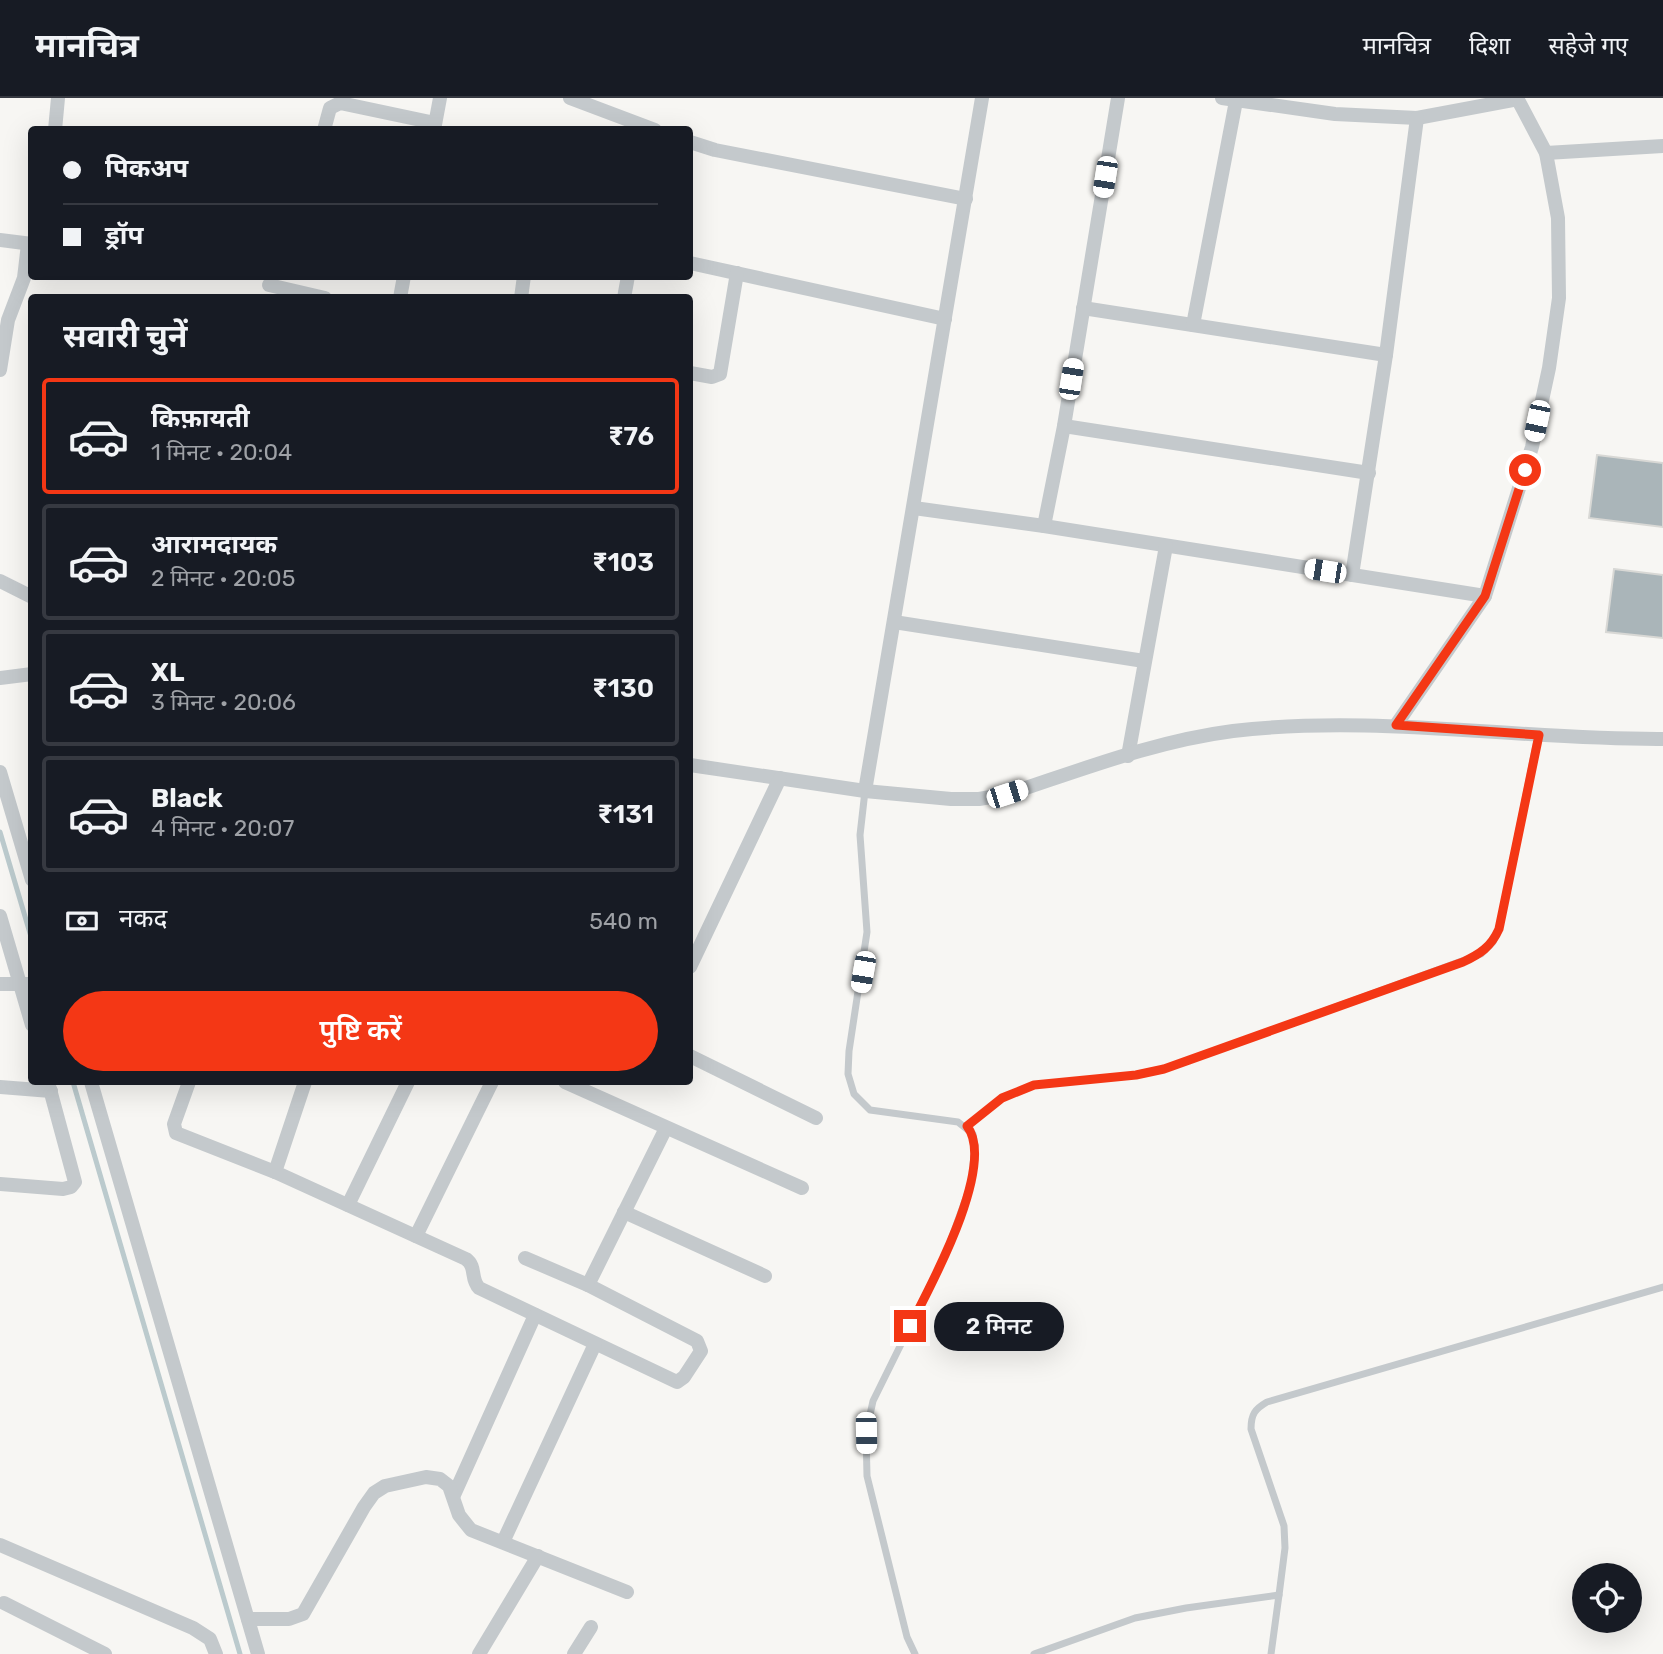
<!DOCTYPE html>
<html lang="hi">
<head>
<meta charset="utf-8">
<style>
  body { margin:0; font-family:Rubik,"Noto Sans Devanagari",sans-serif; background:#20242c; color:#f1f3f6; height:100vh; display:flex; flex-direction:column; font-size:26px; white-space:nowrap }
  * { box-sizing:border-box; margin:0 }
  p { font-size:23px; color:#9ea1a6 }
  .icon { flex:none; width:38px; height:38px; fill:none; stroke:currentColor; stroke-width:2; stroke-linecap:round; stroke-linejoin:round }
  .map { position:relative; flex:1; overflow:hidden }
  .drawer { position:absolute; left:28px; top:196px; width:665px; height:791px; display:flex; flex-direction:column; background:#171b24; border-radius:7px; box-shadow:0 7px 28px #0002 }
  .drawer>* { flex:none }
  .banner { position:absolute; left:28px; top:28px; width:665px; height:154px; border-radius:7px; box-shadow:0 7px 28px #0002; display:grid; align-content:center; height:154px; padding:0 35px; background:#171b24 }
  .fabs { position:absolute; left:1572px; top:1465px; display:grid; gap:14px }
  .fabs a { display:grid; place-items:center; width:70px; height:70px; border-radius:50%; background:#171b24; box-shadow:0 7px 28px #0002; font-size:35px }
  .end { position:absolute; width:32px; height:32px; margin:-16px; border:9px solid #f43715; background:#fff; box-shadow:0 0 0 4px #fff }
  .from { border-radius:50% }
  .bubble { position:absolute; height:49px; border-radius:24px; background:#171b24; box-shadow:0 7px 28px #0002; font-size:23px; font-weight:600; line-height:49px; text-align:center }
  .car { position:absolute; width:21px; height:42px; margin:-21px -10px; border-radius:9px; box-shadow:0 0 5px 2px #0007; background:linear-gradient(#fff 24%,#345 0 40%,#fff 0 76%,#345 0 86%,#fff 0) }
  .banner b { display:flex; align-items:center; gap:24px; height:66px; font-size:26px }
  .banner b+b { border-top:2px solid #363941 }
  .banner i { width:18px; height:18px; background:#f1f3f6 }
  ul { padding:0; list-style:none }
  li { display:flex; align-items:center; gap:21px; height:116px; margin:0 14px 10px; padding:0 21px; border:4px solid #363941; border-radius:7px }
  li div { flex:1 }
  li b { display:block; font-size:26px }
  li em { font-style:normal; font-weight:600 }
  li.active { border-color:#f43715 }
  li>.icon { width:63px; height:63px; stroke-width:1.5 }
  h2 { padding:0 35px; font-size:32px; line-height:84px }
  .pay { display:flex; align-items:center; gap:18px; height:77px; padding:0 35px; font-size:26px }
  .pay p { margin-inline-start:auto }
  .action { display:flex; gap:14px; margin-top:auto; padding:14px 35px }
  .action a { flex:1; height:80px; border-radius:42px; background:#f43715; color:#fff; font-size:28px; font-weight:600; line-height:80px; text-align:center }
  header { display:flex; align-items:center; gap:42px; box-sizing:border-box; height:98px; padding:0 35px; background:#171b24; border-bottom:2px solid #363941 }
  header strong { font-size:33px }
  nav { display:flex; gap:38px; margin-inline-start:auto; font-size:24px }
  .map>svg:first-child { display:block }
</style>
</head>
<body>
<header>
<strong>मानचित्र</strong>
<nav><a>मानचित्र</a><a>दिशा</a><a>सहेजे गए</a></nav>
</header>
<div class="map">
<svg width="1663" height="1556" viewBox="0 0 1663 1556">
  <rect width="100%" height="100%" fill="#f7f6f3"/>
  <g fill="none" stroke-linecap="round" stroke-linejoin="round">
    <g stroke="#bbcacd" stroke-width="5">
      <polyline points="0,734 32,842"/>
      <polyline points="73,984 240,1556"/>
    </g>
  </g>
  <g fill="#aab5b9" stroke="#d8d8d5" stroke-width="2">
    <polygon points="1597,357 1663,365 1663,429 1589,420"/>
    <polygon points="1614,471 1663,477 1663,540 1606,534"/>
  </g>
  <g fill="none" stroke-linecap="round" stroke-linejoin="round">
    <g stroke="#c4c9cc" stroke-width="7">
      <polyline points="865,693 860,737 867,834 849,953 848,976 854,996 870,1012 958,1024 973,1036 975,1048 971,1086 947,1153 873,1303 866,1335 867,1378 907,1539 915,1556"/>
      <polyline points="967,1028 1002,1000 1034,987 1135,977 1165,971 1481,856 1493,844 1499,831 1538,637"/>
      <path d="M1279 1497 1285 1450 1284 1428 1251 1331C1251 1316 1255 1311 1267 1304L1663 1189"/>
      <polyline points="1034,1556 1135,1520 1186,1510 1279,1497 1271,1556"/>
    </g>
    <g stroke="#c4c9cc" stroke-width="14">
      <polyline points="570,0 655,32"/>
      <polyline points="1222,0 1335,16 1417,20 1518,1"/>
      <polyline points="55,32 58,0"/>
      <polyline points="324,32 330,10 340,5 435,25"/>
      <polyline points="434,32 440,0"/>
      <polyline points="690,44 715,52 966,101"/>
      <polyline points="1546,55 1663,48"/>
      <polyline points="0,142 32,146"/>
      <polyline points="690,165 945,221"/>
      <polyline points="269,187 325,200"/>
      <polyline points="400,200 404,178"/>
      <polyline points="521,200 524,178"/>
      <polyline points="624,200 628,178"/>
      <polyline points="1083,210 1386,257"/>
      <polyline points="1193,227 1236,3"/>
      <polyline points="0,272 8,222 24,180 28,146"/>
      <polyline points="690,275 712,279 720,276 737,175"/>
      <polyline points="1064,328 1369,375"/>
      <polyline points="914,410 1044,428 1485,498"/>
      <polyline points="1044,428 1064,328 1118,0"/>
      <polyline points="1352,477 1386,257 1417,20"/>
      <polyline points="0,483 32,499"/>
      <polyline points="894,524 1144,563"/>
      <polyline points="0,580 32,576"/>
      <polyline points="1396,627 1485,498 1532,349 1549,270 1559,200 1558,120 1546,55 1517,0"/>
      <polyline points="1128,658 1166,448"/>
      <path d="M690 667 865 693 951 701H979L1008 696C1081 672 1155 643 1233 633 1376 616 1519 642 1663 641"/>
      <polyline points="0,674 32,782"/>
      <polyline points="865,693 982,0"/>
      <polyline points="0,818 32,927"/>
      <polyline points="690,869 780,680"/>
      <polyline points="0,886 32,886"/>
      <polyline points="690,958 816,1020"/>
      <polyline points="91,984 258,1556"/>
      <polyline points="189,984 174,1026 176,1035 275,1074"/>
      <path d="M305 984 275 1074 466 1161C477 1169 470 1181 479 1190L677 1284 684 1279 701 1253 697 1243 588 1187 666 1030"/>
      <polyline points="565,984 802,1090"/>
      <polyline points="0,989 51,993"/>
      <polyline points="0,1086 63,1091 71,1089 75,1084 48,984"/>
      <polyline points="348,1107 408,984"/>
      <polyline points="624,1114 765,1178"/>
      <polyline points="416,1138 492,984"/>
      <polyline points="525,1160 588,1187"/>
      <polyline points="454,1397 535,1217"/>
      <polyline points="503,1444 595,1246"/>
      <polyline points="0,1447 193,1530 210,1541 216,1556"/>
      <polyline points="4,1505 105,1556"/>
      <polyline points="248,1521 289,1521 303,1516 364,1409 374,1395 385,1388 426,1379 440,1381 449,1388 459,1417 471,1432 627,1494"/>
      <polyline points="479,1556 538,1458"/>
      <polyline points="574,1556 591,1529"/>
    </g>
  </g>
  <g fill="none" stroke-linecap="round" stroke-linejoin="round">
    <path stroke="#f43715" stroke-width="9" d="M910 1228C930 1189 997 1067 967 1028L1002 1000 1034 987 1136 977 1164 971 1463 864C1480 856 1491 849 1499 831L1539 637 1396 627 1485 498 1525 372"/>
  </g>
</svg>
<div class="fabs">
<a><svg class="icon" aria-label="locate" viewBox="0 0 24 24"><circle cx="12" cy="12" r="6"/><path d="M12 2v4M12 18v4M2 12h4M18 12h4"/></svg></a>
</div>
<i class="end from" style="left:1525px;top:372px"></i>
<i class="end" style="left:910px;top:1228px"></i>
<div class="bubble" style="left:934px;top:1204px;width:130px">2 मिनट</div>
<i class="car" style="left:1105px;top:79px;rotate:189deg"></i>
<i class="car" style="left:1071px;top:281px;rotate:9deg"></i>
<i class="car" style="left:1537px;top:323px;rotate:192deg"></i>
<i class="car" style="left:1325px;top:473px;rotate:279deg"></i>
<i class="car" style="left:1007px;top:696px;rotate:72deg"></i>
<i class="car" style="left:863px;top:874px;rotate:190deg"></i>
<i class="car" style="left:866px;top:1335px;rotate:179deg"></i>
<div class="banner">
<b><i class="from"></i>पिकअप</b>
<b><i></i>ड्रॉप</b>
</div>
<section class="drawer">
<h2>सवारी चुनें</h2>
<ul>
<li class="active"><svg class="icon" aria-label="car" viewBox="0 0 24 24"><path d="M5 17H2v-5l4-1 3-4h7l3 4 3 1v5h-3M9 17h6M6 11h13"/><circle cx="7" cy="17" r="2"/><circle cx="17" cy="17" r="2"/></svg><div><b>किफ़ायती</b><p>1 मिनट · 20:04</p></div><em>₹76</em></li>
<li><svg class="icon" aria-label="car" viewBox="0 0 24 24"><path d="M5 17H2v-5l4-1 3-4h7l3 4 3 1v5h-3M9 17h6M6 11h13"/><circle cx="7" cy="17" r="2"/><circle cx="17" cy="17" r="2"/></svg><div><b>आरामदायक</b><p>2 मिनट · 20:05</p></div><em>₹103</em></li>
<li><svg class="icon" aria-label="car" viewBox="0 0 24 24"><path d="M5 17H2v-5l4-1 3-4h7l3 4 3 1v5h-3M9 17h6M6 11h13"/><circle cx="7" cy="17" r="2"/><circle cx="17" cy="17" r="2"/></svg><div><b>XL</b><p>3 मिनट · 20:06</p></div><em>₹130</em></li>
<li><svg class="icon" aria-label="car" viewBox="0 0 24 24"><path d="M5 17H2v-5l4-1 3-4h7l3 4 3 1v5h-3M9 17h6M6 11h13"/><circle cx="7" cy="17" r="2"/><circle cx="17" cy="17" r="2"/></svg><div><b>Black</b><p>4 मिनट · 20:07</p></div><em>₹131</em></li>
</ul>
<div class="pay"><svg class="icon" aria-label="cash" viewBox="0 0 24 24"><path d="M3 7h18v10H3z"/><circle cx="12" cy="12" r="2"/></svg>नकद<p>540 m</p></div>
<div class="action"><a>पुष्टि करें</a></div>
</section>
</div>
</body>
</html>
